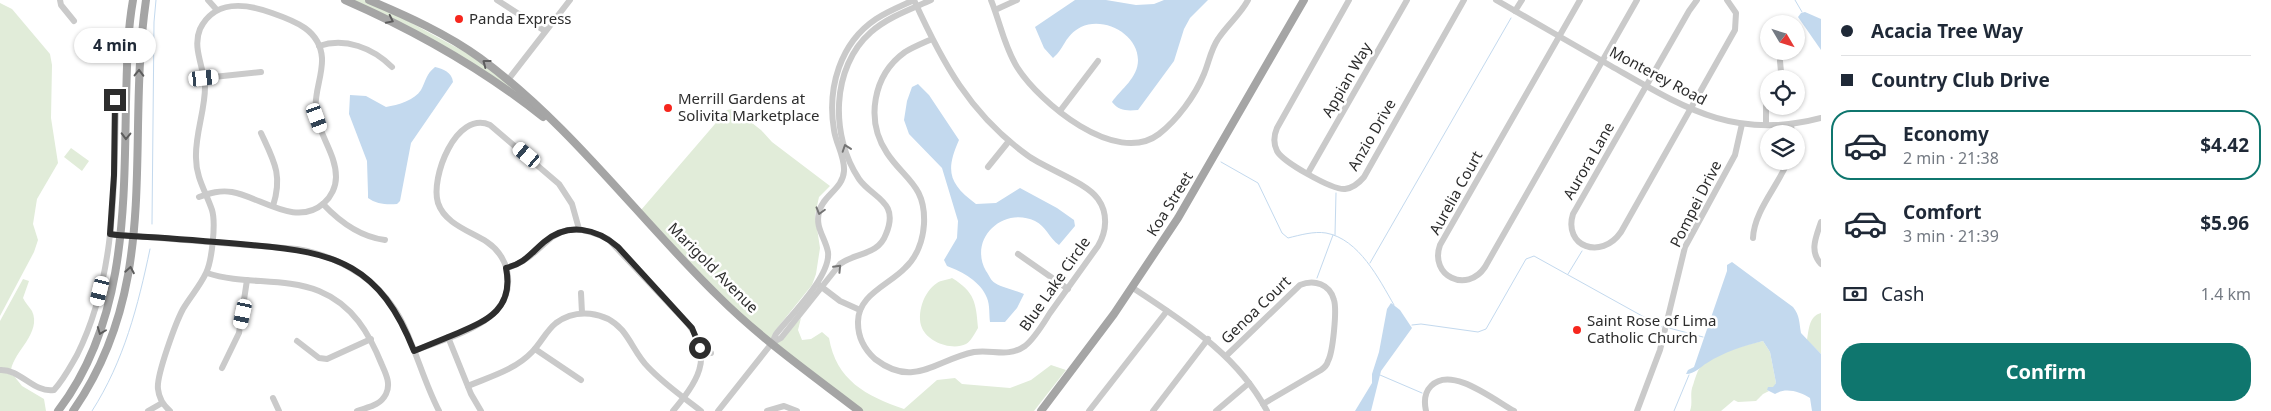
<!DOCTYPE html>
<html lang="en">
<head>
<meta charset="utf-8">
<style>
  body { margin:0; font-family:"Noto Sans",sans-serif; background:#f6f6f7; color:#1f2937; height:100vh; display:flex; flex-direction:column; font-size:19px; white-space:nowrap }
  * { box-sizing:border-box; margin:0 }
  p { font-size:16px; color:#747a83 }
  .icon { flex:none; width:28px; height:28px; fill:none; stroke:currentColor; stroke-width:2; stroke-linecap:round; stroke-linejoin:round }
  .map { position:relative; flex:1; overflow:hidden }
  .sheet { display:flex; flex-direction:column; background:#fff; width:450px }
  .sheet>* { flex:none }
  .hud { display:grid; align-content:center; height:110px; padding:0 20px; background:#fff }
  .needle { width:32px; rotate:128deg }
  .fabs { position:absolute; left:1760px; top:15px; display:grid; gap:10px }
  .fabs a { display:grid; place-items:center; width:45px; height:45px; border-radius:50%; background:#fff; box-shadow:0 1px 4px #0004; font-size:25px }
  .end { position:absolute; width:22px; height:22px; margin:-11px; border:6px solid #2d2d2d; background:#fff; box-shadow:0 0 0 2px #fff }
  .from { border-radius:50% }
  .bubble { position:absolute; height:35px; border-radius:18px; background:#fff; box-shadow:0 1px 4px #0004; font-size:16px; font-weight:700; line-height:35px; text-align:center }
  .car { position:absolute; width:15px; height:30px; margin:-15px -8px; border-radius:6px; box-shadow:0 0 4px 1px #0007; background:linear-gradient(#fff 24%,#345 0 40%,#fff 0 76%,#345 0 86%,#fff 0) }
  .hud b { display:flex; align-items:center; gap:18px; height:48px; font-size:19px }
  .hud b+b { border-top:1px solid #e0e1e3 }
  .hud i { width:12px; height:12px; background:#1f2937 }
  ul { padding:0; list-style:none }
  li { display:flex; align-items:center; gap:15px; height:70px; margin:0 10px 8px; padding:0 10px; border:2px solid transparent; border-radius:20px }
  li div { flex:1 }
  li b { display:block; font-size:19px }
  li em { font-style:normal; font-weight:700 }
  li.selected { border-color:#0f766e }
  li>.icon { width:45px; height:45px; stroke-width:1.5 }
  .pay { display:flex; align-items:center; gap:12px; height:55px; padding:0 20px; font-size:19px }
  .pay p { margin-inline-start:auto }
  .action { display:flex; gap:10px; margin-top:auto; padding:10px 20px }
  .action a { flex:1; height:58px; border-radius:20px; background:#0f766e; color:#fff; font-size:20px; font-weight:700; line-height:58px; text-align:center }
  main { display:flex; flex:1; min-height:0 }
  .map>svg:first-child { display:block }
</style>
</head>
<body>
<main>
<div class="map">
<svg width="1821" height="411" viewBox="0 0 1821 411">
  <rect width="100%" height="100%" fill="#fff"/>
  <g fill="#e1ecd9">
    <polygon points="351,0 364,0 391,12 476,58 535,106 507,87"/>
    <polygon points="0,3 12,9 50,54 52,65 51,118 58,163 37,199 33,224 38,240 34,252 0,316"/>
    <polygon points="734,109 761,130 772,142 830,186 819,197 815,215 820,248 816,274 812,285 774,332 771,340 719,295 641,210 727,110"/>
    <polygon points="71,148 89,161 82,171 64,157"/>
    <path d="M952 278C975 292 976 303 978 328 975 333 971 341 966 344 952 351 928 342 922 328 916 314 924 291 937 283 941 280 947 280 952 278Z"/>
    <path d="M23 279 29 281 23 298C25 302 29 307 32 311 42 333 14 351 11 370L0 368V321Z"/>
    <path d="M1821 313V354L1807 340C1809 329 1809 316 1821 313Z"/>
    <path d="M801 318 798 330 802 340 811 339 822 332 829 338C836 380 866 396 904 409L937 380 955 378 962 384 1010 388 1031 380 1051 365 1066 370 1034 411H863L776 344Z"/>
    <path d="M1763 341 1770 352 1776 383 1774 387 1767 390 1769 391 1763 394 1756 401 1738 402 1734 400 1721 411H1690C1693 403 1690 396 1692 388 1694 383 1696 374 1699 369 1707 355 1748 344 1763 341Z"/>
    <polygon points="4,372 14,376 22,386 44,399 46,411 0,411 0,373"/>
  </g>
  <g fill="#c3d9ee">
    <path d="M1075 0H1106L1136 5 1154 4 1164 0H1208L1190 18 1184 29 1174 61 1138 110C1127 111 1119 111 1112 102 1121 89 1138 78 1138 60 1138 34 1104 16 1081 27 1064 36 1065 48 1053 58L1044 48 1035 27Z"/>
    <polygon points="1805,12 1821,19 1821,50 1798,17 1801,13"/>
    <path d="M435 67C443 69 452 72 453 82L411 143 400 201 397 204C387 205 376 204 368 198V193L367 161 349 114 350 95 366 96 386 107C398 105 415 100 421 90 426 81 426 74 435 67Z"/>
    <path d="M918 84 929 95 959 140C945 171 949 184 976 204L996 203 1020 188 1057 208 1074 220 1075 226 1059 245C1049 238 1046 226 1035 221 1003 206 968 239 986 271 989 275 991 281 995 283 1003 288 1015 290 1024 294L1017 308 1005 322H990C989 315 990 305 987 298 981 282 963 272 947 266L944 260 957 238 958 221 942 168 909 134 904 120 907 101 912 87Z"/>
    <path d="M1732 262 1793 307C1800 316 1799 322 1801 333L1821 354V411H1812L1810 398C1800 392 1786 387 1775 394L1767 390 1768 387H1773L1776 383 1770 352 1763 341C1743 346 1724 352 1707 363 1700 367 1695 374 1686 374L1688 370 1694 367 1727 271V265Z"/>
    <polygon points="1391,303 1400,310 1412,328 1381,371 1371,411 1355,411 1372,383 1372,374 1379,352 1387,309"/>
  </g>
  <g fill="none" stroke-linecap="round" stroke-linejoin="round">
    <g stroke="#c3d9ee" stroke-width="1">
      <polyline points="1795,0 1802,12"/>
      <path d="M1221 162 1258 183 1282 233 1288 238C1300 235 1314 231 1326 233 1359 239 1379 279 1394 305"/>
      <polyline points="152,224 154,22 156,0"/>
      <polyline points="1335,235 1336,193"/>
      <polyline points="1370,263 1511,18"/>
      <polyline points="1568,274 1582,251"/>
      <polyline points="1317,278 1333,235"/>
      <polyline points="1412,325 1421,324 1478,332 1486,329 1526,259 1534,256 1662,327"/>
      <polyline points="1669,328 1703,337"/>
      <polyline points="1380,375 1422,393"/>
      <path d="M92 411C124 361 138 306 150 249"/>
      <polyline points="1674,411 1689,375"/>
    </g>
    <g stroke="#cacaca" stroke-width="6">
      <polyline points="60,0 61,5 74,21"/>
      <polyline points="208,0 216,9"/>
      <polyline points="497,0 545,31"/>
      <path d="M914 0C942 62 970 114 1027 155 1046 169 1086 182 1098 199 1108 213 1107 231 1098 246 1082 268 1066 291 1050 313 1043 324 1035 338 1025 346 1008 358 992 349 974 352 935 360 914 389 875 359 864 349 858 338 858 323 857 295 889 285 905 268 917 257 923 240 924 224 926 185 904 179 887 153 865 120 873 75 905 52 913 47 923 43 932 39"/>
      <path d="M991 0C1000 22 1004 46 1017 67 1039 102 1116 167 1159 134 1177 120 1195 96 1204 74 1209 62 1211 49 1218 39 1227 25 1240 15 1248 0"/>
      <path d="M1349 0 1277 128C1274 135 1273 143 1277 151 1283 162 1332 190 1345 189 1353 188 1359 183 1364 177L1464 0"/>
      <path d="M1496 0C1534 22 1573 44 1611 66 1683 107 1734 141 1821 118"/>
      <path d="M1580 0 1440 245C1429 276 1467 294 1485 267L1637 0"/>
      <path d="M1697 0 1689 11 1573 214C1563 246 1601 261 1621 232L1735 30 1736 13 1727 0"/>
      <polyline points="995,10 1017,0"/>
      <polyline points="1515,11 1522,0"/>
      <path d="M319 46C345 37 373 48 392 67"/>
      <polyline points="204,78 261,72"/>
      <polyline points="1779,79 1781,72 1780,61"/>
      <polyline points="508,80 570,0"/>
      <polyline points="1060,111 1098,61"/>
      <polyline points="1791,124 1792,134"/>
      <polyline points="1766,125 1766,106 1769,96"/>
      <path d="M261 133C274 161 283 175 273 206"/>
      <polyline points="988,167 1009,141"/>
      <polyline points="1308,173 1407,0"/>
      <path d="M323 204C339 221 361 237 385 240"/>
      <path d="M1821 222C1816 237 1809 251 1821 264"/>
      <path d="M110 234 297 249C343 257 384 283 404 326 417 354 425 384 439 411"/>
      <path d="M1753 238C1754 211 1778 186 1788 161"/>
      <polyline points="1018,254 1068,289"/>
      <path d="M507 268C551 255 548 210 608 239L688 324C715 358 696 383 673 411"/>
      <path d="M207 273C243 285 284 277 319 291 353 305 369 333 382 365 386 374 391 384 386 394 380 406 368 407 357 411"/>
      <polyline points="819,285 840,301 860,310"/>
      <path d="M1133 288C1184 322 1237 354 1267 411"/>
      <polyline points="581,293 582,313"/>
      <polyline points="448,337 471,394 481,411"/>
      <polyline points="297,341 319,358 327,359 371,339"/>
      <path d="M772 343 781 338 840 264C856 252 878 256 886 234 900 201 872 198 859 179 830 136 831 67 871 32 888 17 911 9 931 0"/>
      <polyline points="535,349 581,380"/>
      <path d="M414 351C448 337 512 324 508 277 507 263 499 250 487 242 470 231 445 224 438 203 430 178 456 110 490 125L559 184 572 204 579 229"/>
      <polyline points="701,354 711,353"/>
      <path d="M1226 356 1300 285C1314 279 1330 284 1334 300 1337 310 1333 352 1328 361 1327 365 1324 368 1321 370L1263 404"/>
      <polyline points="222,368 239,333 247,280"/>
      <path d="M0 370C21 369 33 393 54 390 64 379 70 367 77 355 116 277 114 187 116 103L113 99 105 97"/>
      <path d="M468 386C489 377 515 370 532 352 541 343 546 331 556 323 576 308 605 311 622 330 632 342 637 356 648 367 664 384 683 397 701 411"/>
      <polyline points="273,398 279,411"/>
      <polyline points="148,411 162,403"/>
      <path d="M170 411C163 405 159 399 158 389 156 376 176 322 183 309 190 297 200 286 206 273 212 261 216 223 212 210 206 192 196 178 196 158 195 134 205 111 205 87 204 67 192 48 200 29 214 0 245 3 272 13 295 21 320 30 322 58 323 76 313 95 316 113 319 135 336 154 336 177 336 187 331 197 324 203 296 228 261 197 232 192 220 190 210 193 199 197"/>
      <path d="M718 411 772 343 776 334C791 315 831 276 828 252 825 237 815 228 819 212 823 195 843 189 844 171 845 157 836 144 834 130 827 88 840 43 876 19 888 11 901 6 914 0"/>
      <polyline points="767,411 784,406 797,411"/>
      <polyline points="1089,411 1167,311"/>
      <polyline points="1153,411 1208,339"/>
      <polyline points="1216,411 1249,383"/>
      <path d="M1426 411C1424 402 1424 393 1431 386 1451 365 1494 400 1514 411"/>
      <polyline points="1637,411 1660,350 1685,247 1735,155 1742,124"/>
    </g>
    <g stroke="#a5a5a5" stroke-width="8">
      <path d="M345 0C416 31 483 69 543 117"/>
      <path d="M369 0C407 16 447 34 480 58 571 125 638 218 718 296 761 339 811 374 859 411"/>
      <path d="M58 411C126 322 124 209 126 102 127 68 127 34 133 0"/>
      <path d="M73 411C163 282 125 144 146 0"/>
      <polyline points="1041,411 1114,314 1178,218 1304,0"/>
    </g>
  </g>
  <defs><path id="oneway-chevron" d="M-2-3.5L2.5 0L-2 3.5" fill="none" stroke-width="1.6" stroke-linecap="round" stroke-linejoin="round" transform="scale(1.25)"/></defs>
  <g stroke="#5d5d5d">
    <use href="#oneway-chevron" transform="translate(390 20) rotate(26)"/>
    <use href="#oneway-chevron" transform="translate(486 63) rotate(-143)"/>
    <use href="#oneway-chevron" transform="translate(139 73) rotate(-89)"/>
    <use href="#oneway-chevron" transform="translate(126 136) rotate(91)"/>
    <use href="#oneway-chevron" transform="translate(130 270) rotate(-80)"/>
    <use href="#oneway-chevron" transform="translate(101 331) rotate(111)"/>
  </g>
  <g stroke="#747474">
    <use href="#oneway-chevron" transform="translate(846 148) rotate(-109)"/>
    <use href="#oneway-chevron" transform="translate(820 211) rotate(106)"/>
    <use href="#oneway-chevron" transform="translate(838 268) rotate(-46)"/>
  </g>
  <g fill="none" stroke-linecap="round" stroke-linejoin="round">
    <path stroke="#2d2d2d" stroke-width="6" d="M115 100 114 175 110 234C122 236 135 236 148 237 182 239 217 242 251 245 337 252 380 265 414 351 429 345 443 339 458 333 489 320 514 308 506 268 525 263 530 254 544 242 568 222 596 228 618 247L692 328 700 348"/>
  </g>
  <g fill="#f6261d" stroke="#fff" stroke-width="2">
    <circle cx="459" cy="19" r="5"/>
    <circle cx="668" cy="108" r="5"/>
    <circle cx="1577" cy="330" r="5"/>
  </g>
  <g text-anchor="middle" stroke-width="5" stroke-linejoin="round" paint-order="stroke">
    <g font-size="15" fill="#2d2d2d" stroke="#fff" text-anchor="start">
      <text x="469" y="24">Panda Express</text>
      <text x="678" y="104">Merrill Gardens at<tspan x="678" dy="17">Solivita Marketplace</tspan></text>
      <text x="1587" y="326">Saint Rose of Lima<tspan x="1587" dy="17">Catholic Church</tspan></text>
    </g>
    <g font-size="15" fill="#2d2d2d" stroke="#fff">
      <text transform="translate(1658 76) rotate(28)" y="5">Monterey Road</text>
      <text transform="translate(1347 80) rotate(-60)" y="5">Appian Way</text>
      <text transform="translate(1372 135) rotate(-60)" y="5">Anzio Drive</text>
      <text transform="translate(1589 161) rotate(-60)" y="5">Aurora Lane</text>
      <text transform="translate(1456 193) rotate(-61)" y="5">Aurelia Court</text>
      <text transform="translate(1170 204) rotate(-58)" y="5">Koa Street</text>
      <text transform="translate(1696 204) rotate(-63)" y="5">Pompei Drive</text>
      <text transform="translate(713 268) rotate(45)" y="5">Marigold Avenue</text>
      <text transform="translate(1055 284) rotate(-55)" y="5">Blue Lake Circle</text>
      <text transform="translate(1256 310) rotate(-44)" y="5">Genoa Court</text>
    </g>
  </g>
</svg>
<div class="fabs">
<a><svg class="needle" viewBox="-14 -14 28 28"><path d="M0-13l5 13h-10z" fill="#e53935"/><path d="M0 13l5-13h-10z" fill="#747a83"/></svg></a>
<a><svg class="icon" aria-label="locate" viewBox="0 0 24 24"><circle cx="12" cy="12" r="6"/><path d="M12 2v4M12 18v4M2 12h4M18 12h4"/></svg></a>
<a><svg class="icon" aria-label="layers" viewBox="0 0 24 24"><path d="M12 4l9 5-9 5-9-5zM3 14l9 5 9-5"/></svg></a>
</div>
<i class="end from" style="left:700px;top:348px"></i>
<i class="end" style="left:115px;top:100px"></i>
<div class="bubble" style="left:74px;top:28px;width:82px">4 min</div>
<i class="car" style="left:204px;top:78px;rotate:84deg"></i>
<i class="car" style="left:317px;top:118px;rotate:160deg"></i>
<i class="car" style="left:527px;top:155px;rotate:310deg"></i>
<i class="car" style="left:100px;top:291px;rotate:194deg"></i>
<i class="car" style="left:243px;top:314px;rotate:192deg"></i>
</div>
<section class="sheet">
<div class="hud">
<b><i class="from"></i>Acacia Tree Way</b>
<b><i></i>Country Club Drive</b>
</div>
<ul>
<li class="selected"><svg class="icon" aria-label="car" viewBox="0 0 24 24"><path d="M5 17H2v-5l4-1 3-4h7l3 4 3 1v5h-3M9 17h6M6 11h13"/><circle cx="7" cy="17" r="2"/><circle cx="17" cy="17" r="2"/></svg><div><b>Economy</b><p>2 min · 21:38</p></div><em>$4.42</em></li>
<li><svg class="icon" aria-label="car" viewBox="0 0 24 24"><path d="M5 17H2v-5l4-1 3-4h7l3 4 3 1v5h-3M9 17h6M6 11h13"/><circle cx="7" cy="17" r="2"/><circle cx="17" cy="17" r="2"/></svg><div><b>Comfort</b><p>3 min · 21:39</p></div><em>$5.96</em></li>
</ul>
<div class="pay"><svg class="icon" aria-label="cash" viewBox="0 0 24 24"><path d="M3 7h18v10H3z"/><circle cx="12" cy="12" r="2"/></svg>Cash<p>1.4 km</p></div>
<div class="action"><a>Confirm</a></div>
</section>
</main>
</body>
</html>
